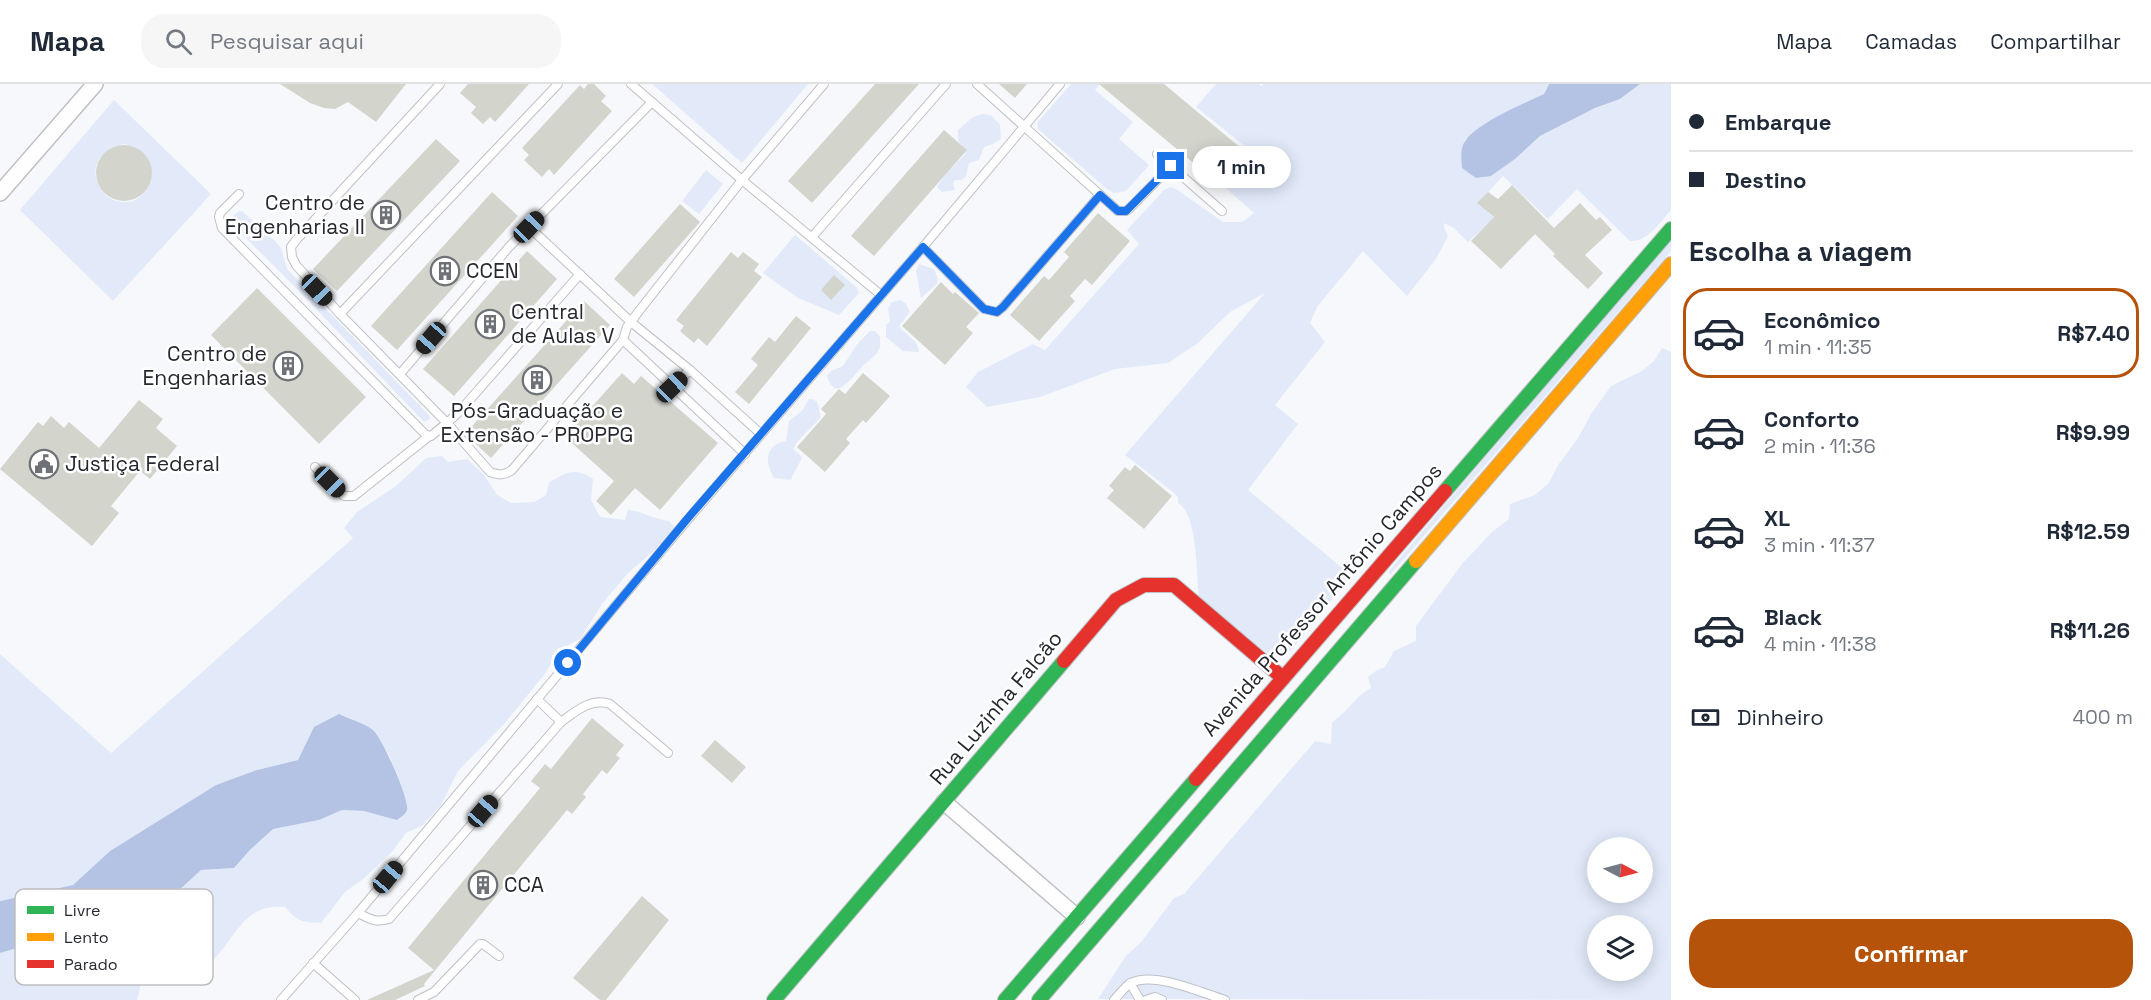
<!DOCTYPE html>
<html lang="pt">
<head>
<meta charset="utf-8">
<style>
  body { margin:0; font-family:"Space Grotesk",sans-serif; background:#f6f6f7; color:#1f2937; height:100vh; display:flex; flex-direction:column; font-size:22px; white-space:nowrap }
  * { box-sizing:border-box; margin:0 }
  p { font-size:20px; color:#747a83 }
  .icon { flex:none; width:33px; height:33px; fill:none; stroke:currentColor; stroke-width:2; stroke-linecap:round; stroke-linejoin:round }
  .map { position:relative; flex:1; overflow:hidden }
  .details { display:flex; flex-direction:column; background:#fff; width:480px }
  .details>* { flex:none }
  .top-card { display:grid; align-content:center; height:132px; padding:0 18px; background:#fff }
  .needle { width:39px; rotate:96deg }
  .tools { position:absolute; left:1587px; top:753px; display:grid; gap:12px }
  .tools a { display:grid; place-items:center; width:66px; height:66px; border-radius:50%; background:#fff; box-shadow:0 3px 15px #0003; font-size:30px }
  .end { position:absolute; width:27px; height:27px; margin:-14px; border:8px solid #1a73e8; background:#fff; box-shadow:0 0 0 3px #fff }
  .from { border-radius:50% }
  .bubble { position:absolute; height:42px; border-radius:21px; background:#fff; box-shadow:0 3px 15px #0003; font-size:20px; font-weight:600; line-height:42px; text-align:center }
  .car { position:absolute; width:18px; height:36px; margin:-18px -9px; border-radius:8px; box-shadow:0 0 4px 2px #0007; background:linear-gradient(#222 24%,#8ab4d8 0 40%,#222 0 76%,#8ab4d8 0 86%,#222 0) }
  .top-card b { display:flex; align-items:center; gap:21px; height:57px; font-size:22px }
  .top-card b+b { border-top:2px solid #e0e1e3 }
  .top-card i { width:15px; height:15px; background:#1f2937 }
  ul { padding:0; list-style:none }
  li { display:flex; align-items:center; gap:18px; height:90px; margin:0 12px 9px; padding:0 6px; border:3px solid transparent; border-radius:24px }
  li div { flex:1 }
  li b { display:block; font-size:22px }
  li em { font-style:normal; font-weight:600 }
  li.selected { border-color:#b45309 }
  li>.icon { width:54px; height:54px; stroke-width:1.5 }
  h2 { padding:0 18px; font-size:27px; line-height:72px }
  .pay { display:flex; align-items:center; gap:15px; height:66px; padding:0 18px; font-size:22px }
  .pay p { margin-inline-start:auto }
  .action { display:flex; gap:12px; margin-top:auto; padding:12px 18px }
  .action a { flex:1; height:69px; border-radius:24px; background:#b45309; color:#fff; font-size:24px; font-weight:600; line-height:69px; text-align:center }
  header { display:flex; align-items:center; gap:36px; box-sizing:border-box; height:84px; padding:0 30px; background:#fff; border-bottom:2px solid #e0e1e3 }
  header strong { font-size:28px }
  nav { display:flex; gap:33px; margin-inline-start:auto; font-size:21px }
  .search { width:420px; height:54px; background:#f6f6f7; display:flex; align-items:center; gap:15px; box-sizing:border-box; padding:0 21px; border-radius:24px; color:#747a83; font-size:22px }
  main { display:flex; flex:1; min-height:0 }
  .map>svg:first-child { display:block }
</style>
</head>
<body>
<header>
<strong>Mapa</strong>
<div class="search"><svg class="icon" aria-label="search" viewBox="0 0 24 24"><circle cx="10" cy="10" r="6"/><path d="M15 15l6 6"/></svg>Pesquisar aqui</div>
<nav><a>Mapa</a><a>Camadas</a><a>Compartilhar</a></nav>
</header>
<main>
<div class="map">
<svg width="1671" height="916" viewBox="0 0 1671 916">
  <rect width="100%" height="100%" fill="#f6f8fb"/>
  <g fill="#e2eafa" fill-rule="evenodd">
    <polygon points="652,0 808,0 742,79"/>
    <polygon points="1071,0 1100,0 1095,6 1133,38 1119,55 1149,81 1126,107 1114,109 1107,105 1038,45 1037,39"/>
    <path d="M1216 0H1259L1261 2 1264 0H1549L1544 10 1476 46 1464 57 1491 92 1515 75 1540 52 1595 24 1620 15 1640 0H1671V126C1660 138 1648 158 1630 157L1577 105 1548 135 1503 92 1478 119 1494 134 1468 158 1454 144 1444 139V144L1448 152 1436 175 1407 212 1363 167 1317 223 1310 239 1325 258 1275 321 1298 340 1248 406 1351 491 1293 564 1285 571 1273 574 1199 513C1196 490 1198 431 1178 419V413L1173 408 1125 371 1265 209 1230 228 1198 259 1168 279 1115 285 1040 313 987 323 966 303 978 288 1033 260 1045 266 1139 160 1127 146 1164 106 1170 103 1176 105 1223 138H1242L1254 129 1218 97 1246 63 1196 23Z"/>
    <path d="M114 16 211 110 113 217 20 126ZM124 60C171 69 151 130 114 116 106 113 101 107 98 100 89 79 105 64 124 60Z"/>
    <polygon points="982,30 991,31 1000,41 1001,55 993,60 984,63 979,76 969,79 966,92 962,96 955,96 953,100 955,106 942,108 937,103 945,91 966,69 958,56 958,46 973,33"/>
    <polygon points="706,86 723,100 699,130 682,117"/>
    <polygon points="239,127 242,127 276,158 281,164 287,185 429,331 430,335 424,338 296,204 236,144 231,138 233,132"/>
    <polygon points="795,151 856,203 859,209 839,231 798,214 763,189"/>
    <polygon points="1671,153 1671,167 1390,491 1389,487"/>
    <polygon points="919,180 934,185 938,195 937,200 921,214 916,187"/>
    <path d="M901 216 906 220 910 228 899 242C905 251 919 256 919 268L903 267 886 253V241L890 237 888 224 892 218Z"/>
    <path d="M870 247H875L880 253C880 258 881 262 878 267 874 274 866 278 861 284 852 293 835 320 827 292L831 287 843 282 858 259Z"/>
    <path d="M1662 264 1671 268V916L1098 915 1126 872 1142 857 1174 814 1184 810 1315 657 1331 660 1332 638C1348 628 1355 612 1371 604L1368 593 1377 586 1385 583 1394 567 1416 557V542L1462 480 1492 448 1509 435 1510 420 1535 411 1549 399 1558 381 1578 354 1591 330 1611 302 1642 287 1654 277ZM1598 764H1642V808H1598ZM1598 842H1642V886H1598Z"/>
    <path d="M809 315C820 315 818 324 821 333 812 344 799 353 793 365L802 373C799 382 794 386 791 396L774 394C764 376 765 362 786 357L789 337 802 327Z"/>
    <path d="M442 372 448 378 467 375 484 391 497 411 512 419 535 418 546 411 549 399C566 388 576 383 593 395L591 416 600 433 625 436 628 426C643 427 653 435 669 437L675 444 655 466 628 489 602 520 581 554 560 566 544 591 504 640 458 687 441 721 423 741 406 749 392 768 362 796 346 807 321 839C302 838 298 838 285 823 238 818 234 865 201 886 193 891 170 890 160 891 154 892 148 894 142 896L137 916H0V869L24 862 95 832 176 809 201 786 234 784 250 766 273 745 319 736 342 726 364 727 397 735 407 718 403 712 390 673 374 646 314 643 298 676 257 686 216 701 110 767 73 801 0 817V570L111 669 353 454 344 444 357 428 396 402 426 374Z"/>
  </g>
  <g fill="#b4c3e4">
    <path d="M1549 0H1640L1620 15 1595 24 1540 52 1515 75 1491 92 1476 94 1462 84C1461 75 1460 63 1466 56 1479 38 1523 20 1544 10Z"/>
    <path d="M339 630C349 635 364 639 373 646 382 653 410 717 407 726 406 730 401 733 397 736L364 727 342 726 319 736 273 745 250 766 234 784 201 786 176 809 95 832 24 862 0 869V817L73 801 110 767 216 701 257 686 298 676 314 643Z"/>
  </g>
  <g fill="#d3d5cd">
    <polygon points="280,0 406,0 376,38 348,18 335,25 324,24 310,19"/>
    <polygon points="468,0 529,0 495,38 490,33 483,40 471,29 476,23 460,9"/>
    <polygon points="588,0 594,0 606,12 601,17 612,27 554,91 549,85 542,93 524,76 529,71 522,64 580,1 584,5"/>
    <polygon points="875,0 919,0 812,119 788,97"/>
    <polygon points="999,0 1027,0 1015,14"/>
    <polygon points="1099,0 1164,0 1242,65 1215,97"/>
    <polygon points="944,46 967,66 874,172 851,152"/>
    <polygon points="436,55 460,77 337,207 313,185"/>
    <circle cx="124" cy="89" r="28"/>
    <polygon points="1512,101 1554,144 1580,119 1596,136 1600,133 1612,146 1585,171 1603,189 1588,205 1553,172 1555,170 1535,150 1501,185 1471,157 1494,133 1477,119 1488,108 1498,115"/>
    <polygon points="492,108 518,132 397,266 371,242"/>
    <polygon points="680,120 700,138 634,213 614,195"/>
    <polygon points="1098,129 1130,157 1092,201 1085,195 1070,212 1075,217 1039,257 1010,231 1044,192 1049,196 1069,173 1064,168"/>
    <polygon points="527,167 557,195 454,312 423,285"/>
    <polygon points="731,168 738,174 743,168 759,180 754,187 762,193 707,262 698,254 694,259 680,247 684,242 676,236"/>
    <polygon points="834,191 845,201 831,216 821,206"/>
    <polygon points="941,198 953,210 955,208 979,229 966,243 973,249 945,281 902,242"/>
    <polygon points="257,204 366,313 319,360 211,251"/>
    <polygon points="584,217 610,241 491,374 465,350"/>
    <polygon points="796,232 811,244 749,320 735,308 758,281 751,275 769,253 775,258"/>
    <polygon points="622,289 634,300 641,292 718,359 660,426 635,404 611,431 596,417 614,397 565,353"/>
    <polygon points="863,289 890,312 866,339 863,336 846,355 850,359 825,388 797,363 826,330 821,325 839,305 845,310"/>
    <polygon points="139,316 163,335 156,344 177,362 150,395 140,387 111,422 119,429 92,462 0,385 38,338 43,342 51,332 64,344 69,338 99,364"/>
    <polygon points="1135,381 1172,412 1144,445 1107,414 1114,406 1109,402 1125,383 1130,387"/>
    <polygon points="592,634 624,661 616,671 620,674 607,690 602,686 583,710 586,713 572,730 567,726 424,900 425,902 395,916 367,916 434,886 408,864 540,704 531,697 545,680 551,685"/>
    <polygon points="715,656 746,683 732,699 701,672"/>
    <polygon points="642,812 669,836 606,916 600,916 573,894"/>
  </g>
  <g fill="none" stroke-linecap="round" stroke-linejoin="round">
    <g stroke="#bec0c6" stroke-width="10">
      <g id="lane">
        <polyline points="440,0 297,155 291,163 292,173 296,181 340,230 447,339 459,328 580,190"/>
        <polyline points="631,0 742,96 881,211"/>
        <polyline points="977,0 1118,127 1126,127 1130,124 1171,82"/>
        <polyline points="1157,70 1222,127"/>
        <path d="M239 110 220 129 219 133 222 144 426 351 431 352 447 339 490 388C499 391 504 392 512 386L623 256 627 243 639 227 742 96 824 0"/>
        <polyline points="529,143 631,238 690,286 761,350"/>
        <polyline points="812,153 946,0"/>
        <polyline points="923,163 984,225 997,228 1003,223 1100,111"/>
        <polyline points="340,230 558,0"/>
        <polyline points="623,256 745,370"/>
        <polyline points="400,290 509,163 652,18"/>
        <polyline points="672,303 690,286"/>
        <polyline points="315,383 344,412 354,412 428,353"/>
        <path d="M537 615 561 638C576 627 592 613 610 620L668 669"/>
        <path d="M358 829C370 835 376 839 389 835L561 638"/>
        <polyline points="313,879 355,916"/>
        <polyline points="1130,899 1140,916"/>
        <polyline points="281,916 358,829 689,434 923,163 1060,0"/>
        <polyline points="418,916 434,908 480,860 483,860 499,872"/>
        <path d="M1114 916C1119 911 1125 902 1131 899 1154 887 1202 909 1225 916"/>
        <polyline points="1146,916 1155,913 1162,916"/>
      </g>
    </g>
    <g stroke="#bec0c6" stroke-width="18">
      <g id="street">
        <polyline points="0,109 95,0"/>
        <polyline points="944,718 1077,833"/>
      </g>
    </g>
    <g stroke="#bec0c6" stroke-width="16">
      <g id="fast">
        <polyline points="1445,407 1671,145"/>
        <polyline points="774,916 1064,577"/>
        <polyline points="1005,916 1196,695"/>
        <polyline points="1039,916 1416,477"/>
      </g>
    </g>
    <g stroke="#bec0c6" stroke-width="16">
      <polyline id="slow" points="1416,477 1671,180"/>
    </g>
    <g stroke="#bec0c6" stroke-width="16">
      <g id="jam">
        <polyline points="1064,577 1116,516 1144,501 1174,501 1283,594"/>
        <polyline points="1196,695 1445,407"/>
      </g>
    </g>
    <use href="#lane" stroke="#fefefe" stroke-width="8"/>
    <use href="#street" stroke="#fefefe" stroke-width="15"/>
    <use href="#fast" stroke="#30b455" stroke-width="14"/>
    <use href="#slow" stroke="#ff9f0a" stroke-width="14"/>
    <use href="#jam" stroke="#e5322d" stroke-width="14"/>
  </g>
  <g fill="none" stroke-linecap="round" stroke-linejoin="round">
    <polyline stroke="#1a73e8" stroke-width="8" points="568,579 688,434 923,163 984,225 997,228 1003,223 1100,111 1118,127 1126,127 1171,82"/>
  </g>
  <defs>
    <g id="building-ring" transform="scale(1.5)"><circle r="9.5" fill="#fff" stroke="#6e7176" stroke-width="1.5"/><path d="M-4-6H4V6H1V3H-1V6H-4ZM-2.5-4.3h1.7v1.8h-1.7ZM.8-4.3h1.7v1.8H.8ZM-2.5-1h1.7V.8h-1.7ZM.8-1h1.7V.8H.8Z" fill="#6e7176"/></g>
    <g id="civic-ring" transform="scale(1.5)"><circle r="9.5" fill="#fff" stroke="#6e7176" stroke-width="1.5"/><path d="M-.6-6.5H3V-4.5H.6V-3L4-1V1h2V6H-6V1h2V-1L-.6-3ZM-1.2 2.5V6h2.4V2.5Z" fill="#6e7176"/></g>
  </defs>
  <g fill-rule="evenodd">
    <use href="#building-ring" x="386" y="131"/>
    <use href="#building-ring" x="445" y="187"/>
    <use href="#building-ring" x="490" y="240"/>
    <use href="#building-ring" x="288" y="282"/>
    <use href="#building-ring" x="537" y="296"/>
    <use href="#civic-ring" x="44" y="380"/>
    <use href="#building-ring" x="483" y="801"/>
  </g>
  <g text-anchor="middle" stroke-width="5" stroke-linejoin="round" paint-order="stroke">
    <g font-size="21" fill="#25282f" stroke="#fff" text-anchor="start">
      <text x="365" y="126" text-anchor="end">Centro de<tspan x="365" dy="24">Engenharias II</tspan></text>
      <text x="466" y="194">CCEN</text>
      <text x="511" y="235">Central<tspan x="511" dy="24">de Aulas V</tspan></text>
      <text x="267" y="277" text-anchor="end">Centro de<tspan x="267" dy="24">Engenharias</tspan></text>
      <text x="537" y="334" text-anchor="middle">Pós-Graduação e<tspan x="537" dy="24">Extensão - PROPPG</tspan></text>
      <text x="65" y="387">Justiça Federal</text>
      <text x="504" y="808">CCA</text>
    </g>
    <g font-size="21" fill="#25282f" stroke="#fff">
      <text transform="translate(1322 516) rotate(-49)" y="7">Avenida Professor Antônio Campos</text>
      <text transform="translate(996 624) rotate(-50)" y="7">Rua Luzinha Falcão</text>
    </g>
  </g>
  <rect x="15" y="805" width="198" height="96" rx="9" fill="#fff" stroke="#bebec1" stroke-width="1.5"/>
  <rect x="27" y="822" width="27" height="8" fill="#30b455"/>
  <rect x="27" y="849" width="27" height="8" fill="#ff9f0a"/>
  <rect x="27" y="876" width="27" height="8" fill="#e5322d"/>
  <g font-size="16" fill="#25282f">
    <text x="64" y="832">Livre</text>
    <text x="64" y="859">Lento</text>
    <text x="64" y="886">Parado</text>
  </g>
</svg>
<div class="tools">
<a><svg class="needle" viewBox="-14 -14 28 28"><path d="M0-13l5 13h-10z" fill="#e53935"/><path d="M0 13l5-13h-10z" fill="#747a83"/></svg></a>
<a><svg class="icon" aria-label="layers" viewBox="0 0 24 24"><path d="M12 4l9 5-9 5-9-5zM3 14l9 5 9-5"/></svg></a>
</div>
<i class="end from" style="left:568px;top:579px"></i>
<i class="end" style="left:1171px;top:82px"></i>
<div class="bubble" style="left:1192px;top:62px;width:99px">1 min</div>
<i class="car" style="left:529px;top:143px;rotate:44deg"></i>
<i class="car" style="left:317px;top:206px;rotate:136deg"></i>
<i class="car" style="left:431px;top:254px;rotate:221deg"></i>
<i class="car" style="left:672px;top:303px;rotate:46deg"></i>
<i class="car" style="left:330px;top:398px;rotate:135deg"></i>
<i class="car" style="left:483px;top:727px;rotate:41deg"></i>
<i class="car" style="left:388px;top:793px;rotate:40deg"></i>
</div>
<section class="details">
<div class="top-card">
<b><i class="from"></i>Embarque</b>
<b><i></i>Destino</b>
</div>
<h2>Escolha a viagem</h2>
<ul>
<li class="selected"><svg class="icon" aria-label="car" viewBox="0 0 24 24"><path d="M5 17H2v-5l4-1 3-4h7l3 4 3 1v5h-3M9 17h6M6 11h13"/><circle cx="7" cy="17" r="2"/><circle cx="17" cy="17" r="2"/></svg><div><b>Econômico</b><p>1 min · 11:35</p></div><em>R$7.40</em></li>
<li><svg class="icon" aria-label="car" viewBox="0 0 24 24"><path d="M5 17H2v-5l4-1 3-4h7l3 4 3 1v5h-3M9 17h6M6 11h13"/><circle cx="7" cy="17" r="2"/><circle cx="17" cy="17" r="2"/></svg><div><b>Conforto</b><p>2 min · 11:36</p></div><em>R$9.99</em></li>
<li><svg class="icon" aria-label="car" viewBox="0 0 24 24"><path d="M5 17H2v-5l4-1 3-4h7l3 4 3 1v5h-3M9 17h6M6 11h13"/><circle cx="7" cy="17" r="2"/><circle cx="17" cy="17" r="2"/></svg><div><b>XL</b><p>3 min · 11:37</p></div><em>R$12.59</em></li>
<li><svg class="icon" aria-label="car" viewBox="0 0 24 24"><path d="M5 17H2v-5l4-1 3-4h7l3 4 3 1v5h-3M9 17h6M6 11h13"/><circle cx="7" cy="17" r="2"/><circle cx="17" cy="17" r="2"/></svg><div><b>Black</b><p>4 min · 11:38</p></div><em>R$11.26</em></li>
</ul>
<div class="pay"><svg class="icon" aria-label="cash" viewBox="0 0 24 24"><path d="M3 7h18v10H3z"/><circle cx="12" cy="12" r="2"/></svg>Dinheiro<p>400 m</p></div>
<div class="action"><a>Confirmar</a></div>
</section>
</main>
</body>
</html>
